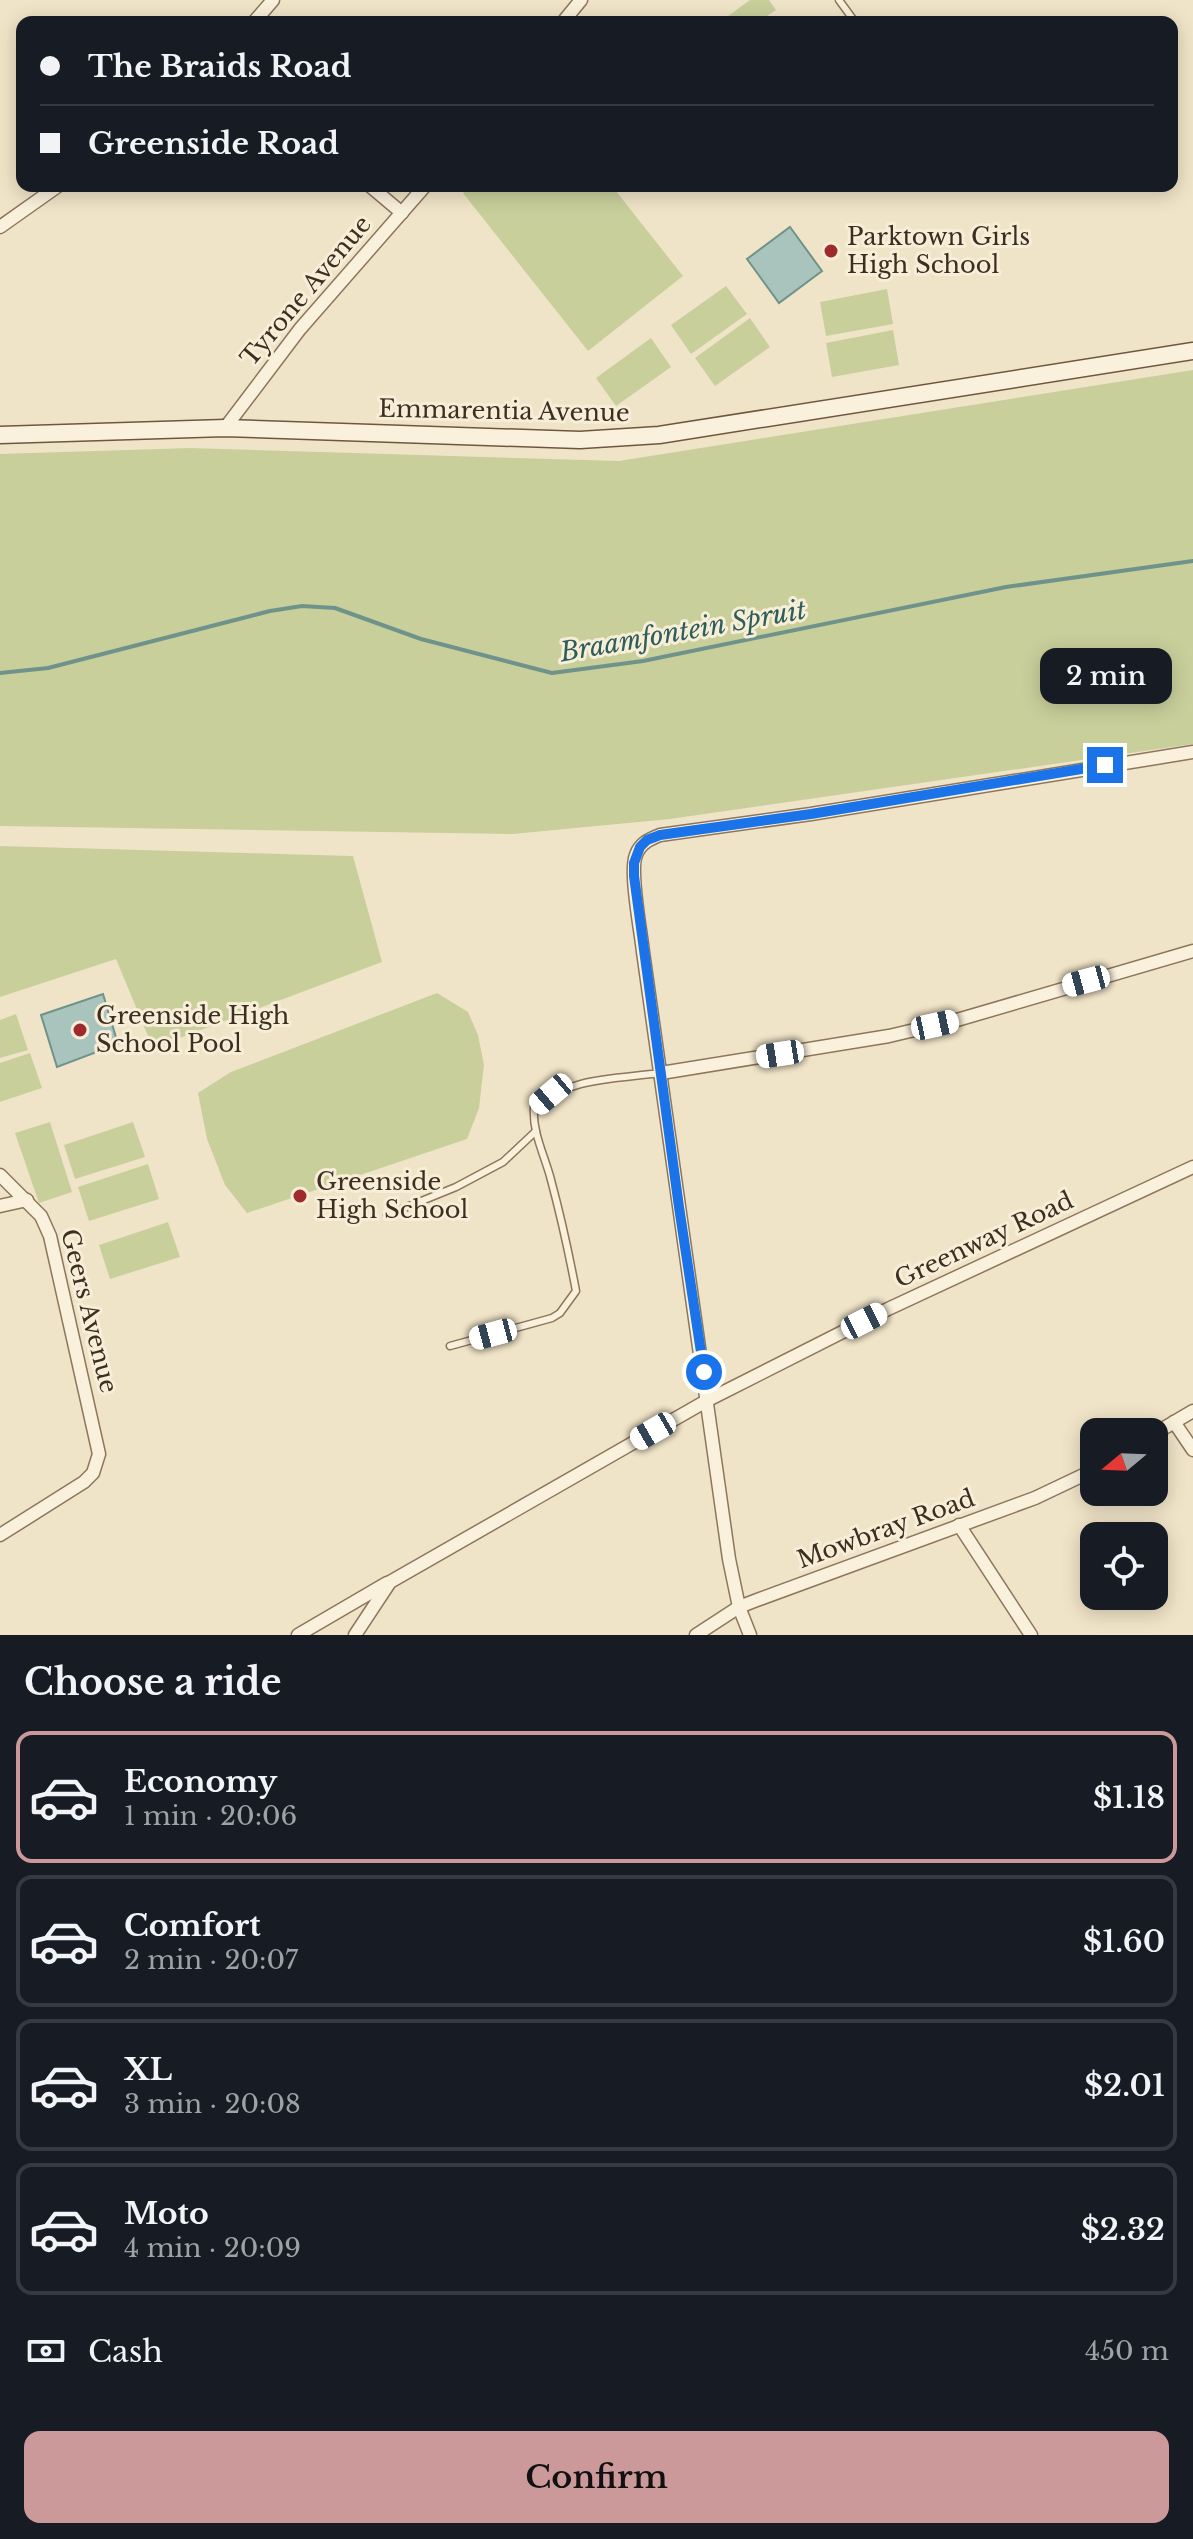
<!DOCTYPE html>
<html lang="en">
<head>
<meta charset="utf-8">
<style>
  body { margin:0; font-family:"Libre Baskerville",serif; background:#242831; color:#f1f3f6; height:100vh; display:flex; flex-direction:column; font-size:30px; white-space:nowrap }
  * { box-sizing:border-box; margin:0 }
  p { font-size:26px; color:#9ea1a6 }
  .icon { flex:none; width:44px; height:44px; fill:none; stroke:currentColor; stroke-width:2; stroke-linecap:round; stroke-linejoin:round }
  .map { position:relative; height:1635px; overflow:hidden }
  .drawer { display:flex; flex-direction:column; background:#171b24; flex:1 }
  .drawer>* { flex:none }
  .top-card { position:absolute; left:16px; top:16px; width:1162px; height:176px; border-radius:16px; box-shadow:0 4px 20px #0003; display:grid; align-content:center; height:176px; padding:0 24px; background:#171b24 }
  .needle { width:52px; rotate:251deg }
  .buttons { position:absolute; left:1080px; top:1418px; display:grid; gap:16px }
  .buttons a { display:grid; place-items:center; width:88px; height:88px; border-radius:16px; background:#171b24; box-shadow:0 4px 20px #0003; font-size:40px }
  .end { position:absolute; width:36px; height:36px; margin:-18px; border:10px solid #1a73e8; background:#fff; box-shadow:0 0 0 4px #fff }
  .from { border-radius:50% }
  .bubble { position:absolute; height:56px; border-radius:16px; background:#171b24; box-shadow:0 4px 20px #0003; font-size:26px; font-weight:600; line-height:56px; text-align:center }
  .car { position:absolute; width:24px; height:48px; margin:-24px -12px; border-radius:10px; box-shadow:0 0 6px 2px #0007; background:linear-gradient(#fff 24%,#345 0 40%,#fff 0 76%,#345 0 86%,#fff 0) }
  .top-card b { display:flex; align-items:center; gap:28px; height:76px; font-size:30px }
  .top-card b+b { border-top:2px solid #363941 }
  .top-card i { width:20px; height:20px; background:#f1f3f6 }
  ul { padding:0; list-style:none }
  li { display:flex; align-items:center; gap:24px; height:132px; margin:0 16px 12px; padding:0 8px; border:4px solid #363941; border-radius:16px }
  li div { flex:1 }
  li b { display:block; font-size:30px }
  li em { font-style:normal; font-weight:600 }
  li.selected { border-color:#cc999b }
  li>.icon { width:72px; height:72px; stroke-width:1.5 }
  h2 { padding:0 24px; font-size:36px; line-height:96px }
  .pay { display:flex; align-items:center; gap:20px; height:88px; padding:0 24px; font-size:30px }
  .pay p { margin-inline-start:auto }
  .action { display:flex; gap:16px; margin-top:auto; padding:16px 24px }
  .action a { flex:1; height:92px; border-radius:16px; background:#cc999b; color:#111; font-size:32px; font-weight:600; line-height:92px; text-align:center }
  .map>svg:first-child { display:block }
</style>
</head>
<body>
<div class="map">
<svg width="1193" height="1635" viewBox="0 0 1193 1635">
  <rect width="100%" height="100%" fill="#f0e4c8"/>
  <g fill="#c9cf9b">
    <polygon points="750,0 769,0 776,10 758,22 720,22"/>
    <polygon points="472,186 612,186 683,276 588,351 463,193"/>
    <polygon points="726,286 747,314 691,354 671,325"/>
    <polygon points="887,289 893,324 826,336 820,302"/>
    <polygon points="750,318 770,347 715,386 695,358"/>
    <polygon points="893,330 899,365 832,377 826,343"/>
    <polygon points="651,338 671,367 616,406 596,378"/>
    <polygon points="1193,370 1193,744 670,819 513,834 0,826 0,454 190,448 619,461"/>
    <polygon points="0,846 353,856 382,962 153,1048 116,959 0,997"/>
    <polygon points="437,993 468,1012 478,1035 484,1065 479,1108 467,1139 247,1213 225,1185 207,1139 198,1093 231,1072"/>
    <polygon points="16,1014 28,1050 0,1058 0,1020"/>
    <polygon points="30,1053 42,1088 0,1102 0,1063"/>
    <polygon points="50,1122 72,1192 39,1203 15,1133"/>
    <polygon points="133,1122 145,1157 75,1179 64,1145"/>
    <polygon points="148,1164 159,1199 89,1221 78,1187"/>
    <polygon points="168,1222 180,1257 110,1279 99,1245"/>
  </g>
  <g fill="#a9c4bc" stroke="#6f938a" stroke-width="2">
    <polygon points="790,227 822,271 779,303 747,259"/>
    <polygon points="103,994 118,1044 57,1067 41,1015"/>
  </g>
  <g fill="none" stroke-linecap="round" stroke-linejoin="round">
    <polyline stroke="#6f938a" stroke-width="4" points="0,673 48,668 270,611 302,606 335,608 421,639 552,673 643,661 1006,587 1193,561"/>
    <g stroke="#8d765c" stroke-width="9">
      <g id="lane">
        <polyline points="839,0 855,22"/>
        <polyline points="387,1215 456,1187 503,1162 536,1131"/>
        <path d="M450 1346 552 1318 560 1313 576 1291C569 1254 561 1217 551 1180 545 1156 532 1133 534 1107 570 1077 616 1079 660 1073"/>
      </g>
    </g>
    <g stroke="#8d765c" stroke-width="15">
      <g id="street">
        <polyline points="254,22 273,0"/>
        <polyline points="563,22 581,0"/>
        <polyline points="370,186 402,213"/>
        <polyline points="0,227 58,186"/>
        <polyline points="225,428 300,329 425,186"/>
        <polyline points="661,1073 889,1036 957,1020 1193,951"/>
        <polyline points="0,1175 41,1216 50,1236 99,1454 93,1473 84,1482 0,1535"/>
        <polyline points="0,1206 27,1200"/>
        <polyline points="1174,1422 1193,1450"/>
        <polyline points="1154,1434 1193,1411"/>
        <polyline points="959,1525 1031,1635"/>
        <polyline points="298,1635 387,1583"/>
        <polyline points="355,1635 390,1582 708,1400 888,1309 1193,1167"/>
        <polyline points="696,1635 739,1607 757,1600 1035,1498 1094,1470"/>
        <path d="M750 1635 739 1607 729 1559 643 952C641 932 629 871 636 855 640 843 650 839 660 835L811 814 1193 752"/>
      </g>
    </g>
    <g stroke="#6f573f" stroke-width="19">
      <polyline id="secondary" points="0,435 225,428 580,440 659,435 1193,351"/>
    </g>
    <use href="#lane" stroke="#faf1dc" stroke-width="6"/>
    <use href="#street" stroke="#faf1dc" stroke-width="12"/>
    <use href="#secondary" stroke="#faf1dc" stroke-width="16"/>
  </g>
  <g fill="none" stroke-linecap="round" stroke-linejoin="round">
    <polyline stroke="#1a73e8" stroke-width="10" points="704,1372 679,1207 634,876 634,863 640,847 647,840 660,835 811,814 1105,765"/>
  </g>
  <g fill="#9e2a2b" stroke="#f7eed8" stroke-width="3">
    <circle cx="831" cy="251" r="8"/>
    <circle cx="80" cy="1030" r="8"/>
    <circle cx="300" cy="1196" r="8"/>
  </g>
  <g text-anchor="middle" stroke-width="6" stroke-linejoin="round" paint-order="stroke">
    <g font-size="24" fill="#3d2e20" stroke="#f7eed8" text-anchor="start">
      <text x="847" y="245">Parktown Girls<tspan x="847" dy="28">High School</tspan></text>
      <text x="96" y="1024">Greenside High<tspan x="96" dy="28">School Pool</tspan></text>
      <text x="316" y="1190">Greenside<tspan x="316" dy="28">High School</tspan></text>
    </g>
    <g font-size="24" fill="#3d2e20" stroke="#f7eed8">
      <text transform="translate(306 291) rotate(-50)" y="8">Tyrone Avenue</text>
      <text transform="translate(504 411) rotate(1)" y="8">Emmarentia Avenue</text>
      <text transform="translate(984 1240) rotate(-25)" y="8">Greenway Road</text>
      <text transform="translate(89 1311) rotate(76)" y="8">Geers Avenue</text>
      <text transform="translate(886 1529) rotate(-20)" y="8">Mowbray Road</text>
    </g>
    <g font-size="26" font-style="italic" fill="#2f5d5a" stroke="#f7eed8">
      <text transform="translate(683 631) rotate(-10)" y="9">Braamfontein Spruit</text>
    </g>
  </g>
</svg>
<div class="buttons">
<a><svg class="needle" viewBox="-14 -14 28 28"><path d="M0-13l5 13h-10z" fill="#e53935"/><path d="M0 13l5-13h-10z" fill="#9ea1a6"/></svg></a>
<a><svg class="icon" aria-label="locate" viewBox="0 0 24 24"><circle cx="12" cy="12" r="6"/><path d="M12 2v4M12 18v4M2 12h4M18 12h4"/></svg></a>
</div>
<i class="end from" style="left:704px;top:1372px"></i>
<i class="end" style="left:1105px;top:765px"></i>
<div class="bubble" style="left:1040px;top:648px;width:132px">2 min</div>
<i class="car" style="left:1086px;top:981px;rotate:255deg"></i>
<i class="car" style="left:935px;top:1025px;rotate:78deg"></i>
<i class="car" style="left:780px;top:1054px;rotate:261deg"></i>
<i class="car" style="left:551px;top:1094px;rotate:230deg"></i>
<i class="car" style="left:864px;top:1321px;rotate:63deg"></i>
<i class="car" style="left:493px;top:1334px;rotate:255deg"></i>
<i class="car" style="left:653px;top:1431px;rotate:240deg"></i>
<div class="top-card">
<b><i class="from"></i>The Braids Road</b>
<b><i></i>Greenside Road</b>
</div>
</div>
<section class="drawer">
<h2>Choose a ride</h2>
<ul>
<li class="selected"><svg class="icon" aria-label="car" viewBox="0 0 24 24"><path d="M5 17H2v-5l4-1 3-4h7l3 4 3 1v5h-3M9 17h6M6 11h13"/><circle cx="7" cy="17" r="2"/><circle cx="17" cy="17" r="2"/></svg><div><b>Economy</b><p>1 min · 20:06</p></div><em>$1.18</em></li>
<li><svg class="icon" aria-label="car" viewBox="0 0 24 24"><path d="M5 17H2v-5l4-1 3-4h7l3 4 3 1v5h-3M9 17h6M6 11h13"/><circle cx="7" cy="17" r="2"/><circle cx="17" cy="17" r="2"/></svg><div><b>Comfort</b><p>2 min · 20:07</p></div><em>$1.60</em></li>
<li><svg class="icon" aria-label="car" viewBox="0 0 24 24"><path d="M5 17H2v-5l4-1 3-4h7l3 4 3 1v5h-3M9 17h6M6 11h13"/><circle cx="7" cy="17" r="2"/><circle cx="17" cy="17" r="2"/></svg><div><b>XL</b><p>3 min · 20:08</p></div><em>$2.01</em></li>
<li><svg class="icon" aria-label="car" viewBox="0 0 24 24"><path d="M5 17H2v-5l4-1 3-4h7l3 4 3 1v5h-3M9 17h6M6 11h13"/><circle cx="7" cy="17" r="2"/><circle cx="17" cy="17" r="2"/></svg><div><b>Moto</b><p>4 min · 20:09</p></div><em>$2.32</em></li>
</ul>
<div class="pay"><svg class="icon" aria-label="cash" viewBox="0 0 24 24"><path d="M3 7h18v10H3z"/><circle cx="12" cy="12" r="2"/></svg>Cash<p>450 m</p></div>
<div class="action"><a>Confirm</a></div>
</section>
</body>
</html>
